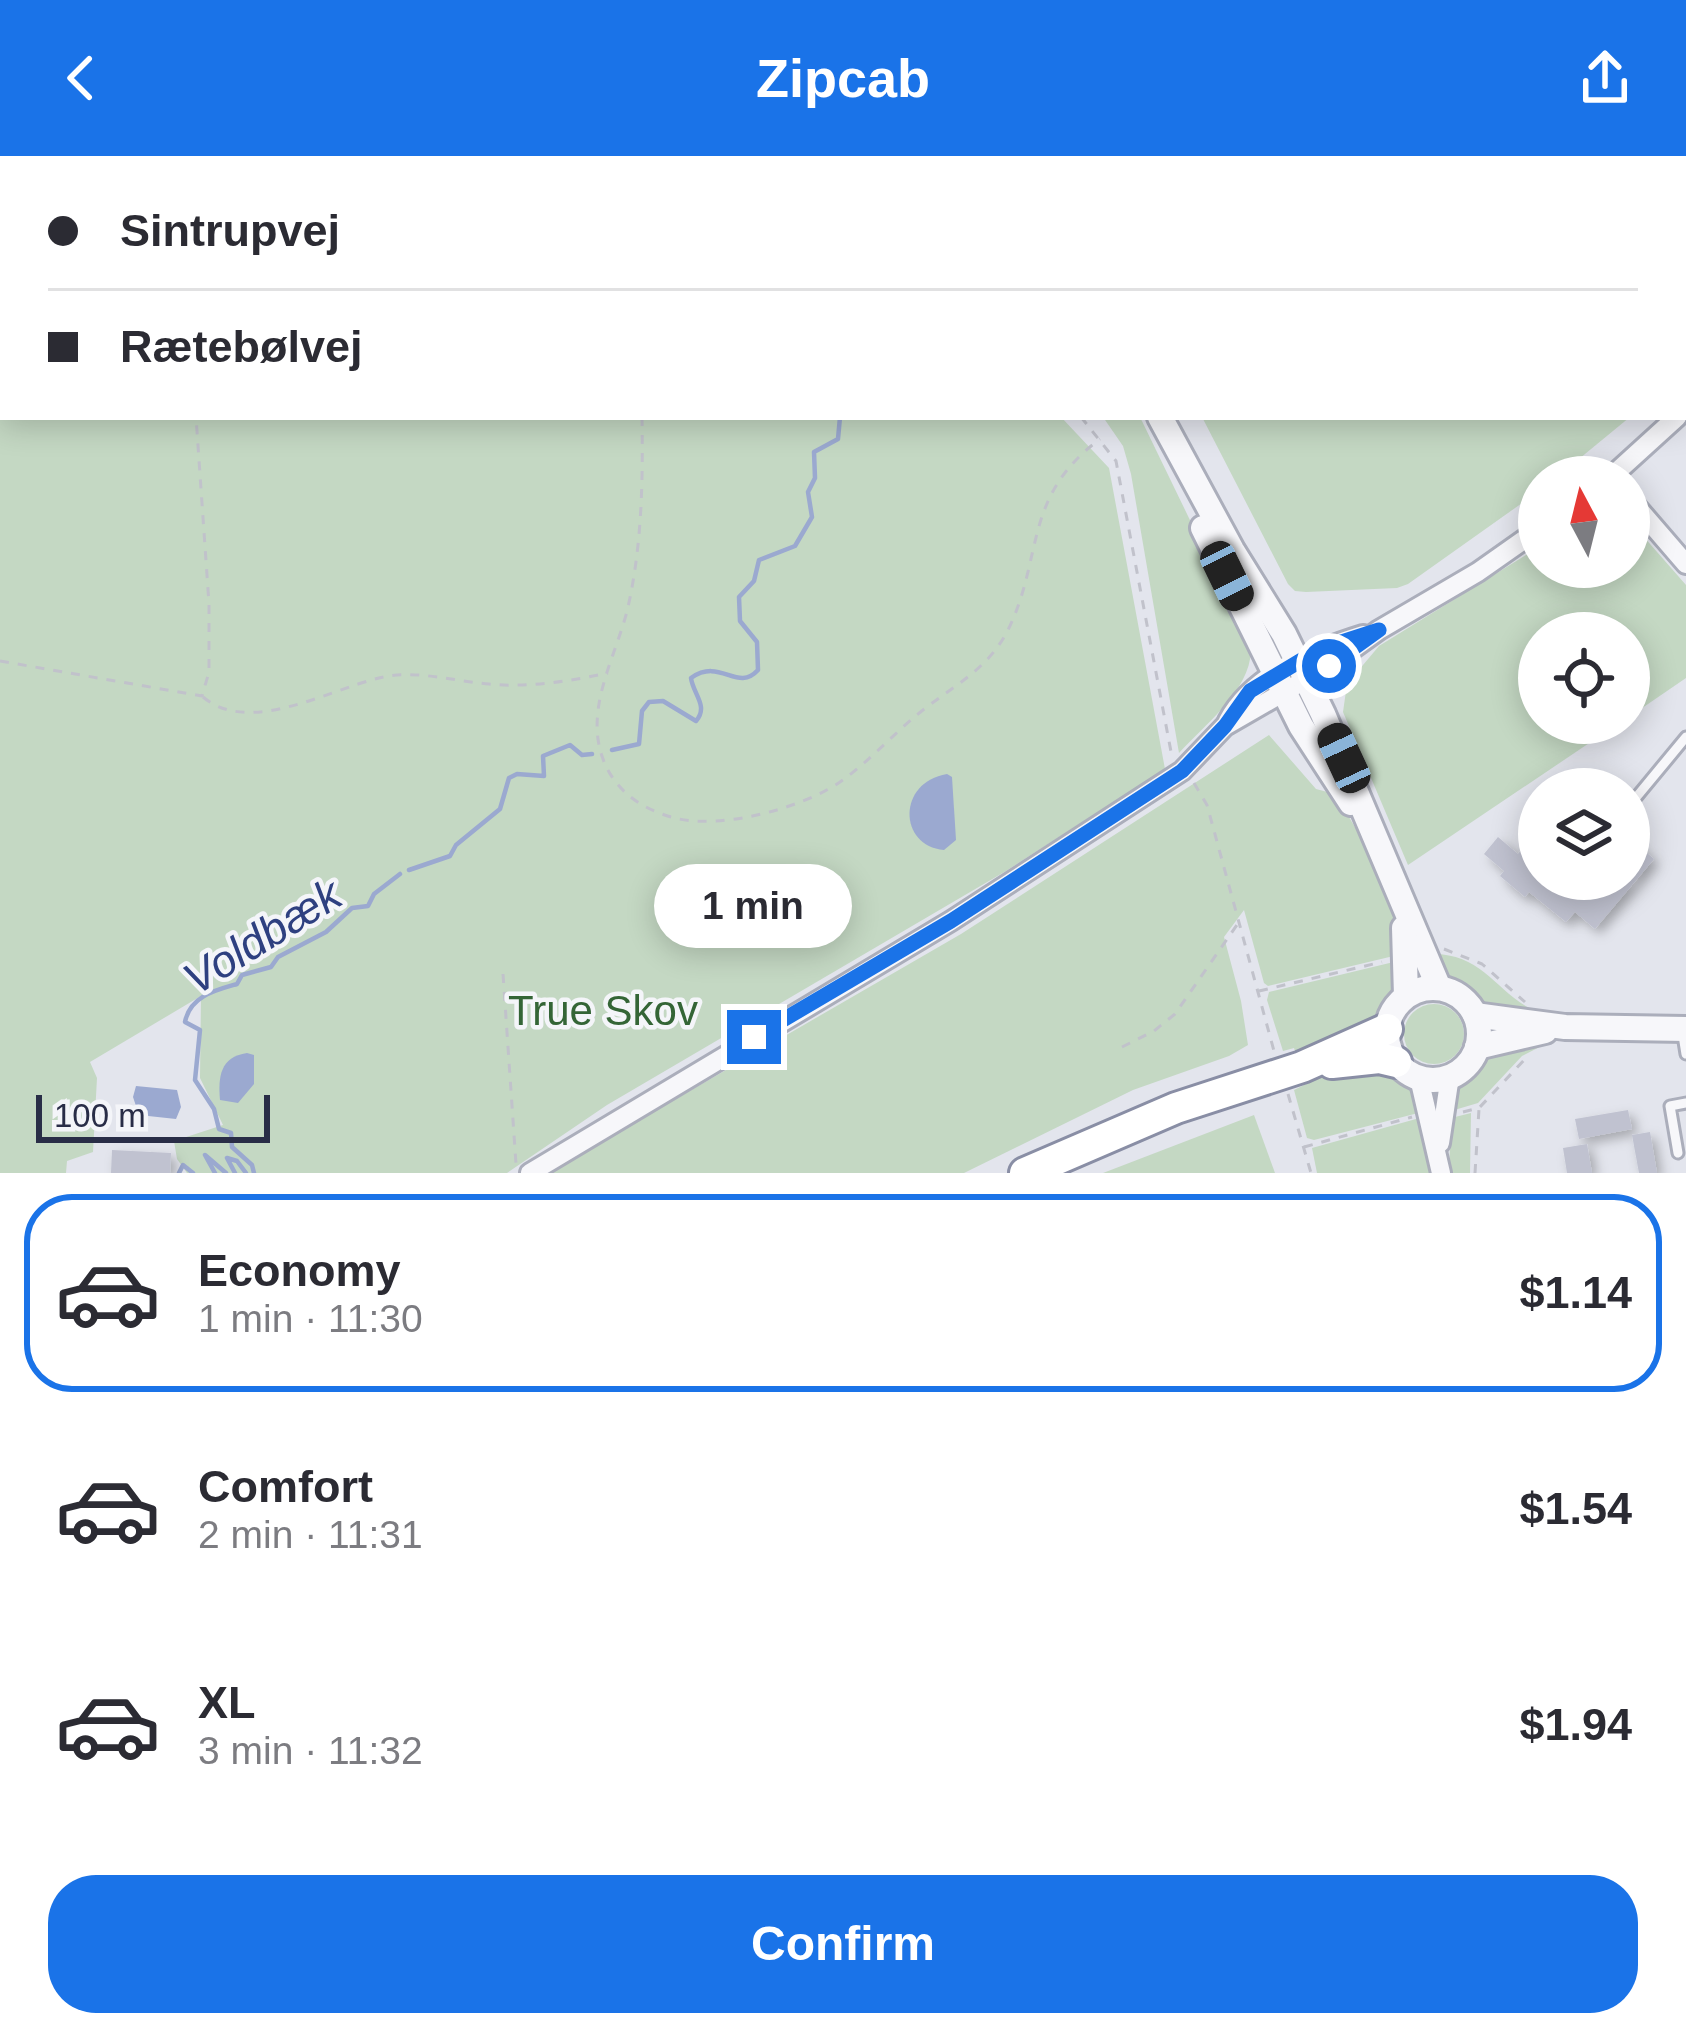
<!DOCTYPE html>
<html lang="en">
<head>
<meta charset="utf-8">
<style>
  body { margin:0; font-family:Helvetica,sans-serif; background:#f7f7f7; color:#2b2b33; height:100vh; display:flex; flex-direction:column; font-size:45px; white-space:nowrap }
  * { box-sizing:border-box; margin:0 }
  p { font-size:39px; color:#7c7c81 }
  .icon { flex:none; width:66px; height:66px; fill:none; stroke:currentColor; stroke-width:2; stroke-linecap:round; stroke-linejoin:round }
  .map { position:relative; height:1017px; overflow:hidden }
  .panel { display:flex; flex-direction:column; background:#fff; flex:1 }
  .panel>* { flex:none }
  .banner { position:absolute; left:0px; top:0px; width:1686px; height:264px; box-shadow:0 6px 30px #0003; display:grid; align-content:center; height:264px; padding:0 48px; background:#fff }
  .needle { width:78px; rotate:353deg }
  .buttons { position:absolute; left:1518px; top:300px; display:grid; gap:24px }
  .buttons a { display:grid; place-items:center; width:132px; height:132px; border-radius:50%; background:#fff; box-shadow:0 6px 30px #0003; font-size:60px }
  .scale { position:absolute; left:36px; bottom:30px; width:234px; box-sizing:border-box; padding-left:12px; border:6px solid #292d47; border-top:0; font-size:33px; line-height:42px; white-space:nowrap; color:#292d47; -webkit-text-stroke:9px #f4f5f9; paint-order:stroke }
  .end { position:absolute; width:54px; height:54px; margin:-27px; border:15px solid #1a73e8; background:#fff; box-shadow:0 0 0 6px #fff }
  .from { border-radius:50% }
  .bubble { position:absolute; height:84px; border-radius:42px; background:#fff; box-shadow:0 6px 30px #0003; font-size:39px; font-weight:700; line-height:84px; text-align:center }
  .car { position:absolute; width:36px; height:72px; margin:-36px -18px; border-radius:15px; box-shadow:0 0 9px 3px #0007; background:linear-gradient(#222 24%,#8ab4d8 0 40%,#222 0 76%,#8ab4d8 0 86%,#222 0) }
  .banner b { display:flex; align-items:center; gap:42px; height:114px; font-size:45px }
  .banner b+b { border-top:3px solid #e1e1e2 }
  .banner i { width:30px; height:30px; background:#2b2b33 }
  ul { padding:21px 0 0; list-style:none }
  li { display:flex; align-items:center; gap:36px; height:198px; margin:0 24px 18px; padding:0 24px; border:6px solid transparent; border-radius:48px }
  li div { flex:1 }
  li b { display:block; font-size:45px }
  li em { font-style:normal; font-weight:700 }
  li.current { border-color:#1a73e8 }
  li>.icon { width:108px; height:108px; stroke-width:1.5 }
  .cta { display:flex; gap:24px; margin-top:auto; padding:24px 48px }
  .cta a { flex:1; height:138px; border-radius:48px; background:#1a73e8; color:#fff; font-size:48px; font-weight:700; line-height:138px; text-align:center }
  header { display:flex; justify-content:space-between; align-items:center; height:156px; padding:0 48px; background:#1a73e8; color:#fff; font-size:54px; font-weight:700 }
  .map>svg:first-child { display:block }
</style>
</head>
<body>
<header><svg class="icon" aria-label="back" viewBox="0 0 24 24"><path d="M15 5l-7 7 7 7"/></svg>Zipcab<svg class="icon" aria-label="share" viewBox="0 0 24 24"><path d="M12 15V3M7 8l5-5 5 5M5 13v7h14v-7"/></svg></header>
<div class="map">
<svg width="1686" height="1017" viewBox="0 0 1686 1017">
  <defs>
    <filter id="shadow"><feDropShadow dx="5.5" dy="5.5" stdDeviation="6" flood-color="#0004"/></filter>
  </defs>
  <rect width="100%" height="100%" fill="#e3e5ed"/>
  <g fill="#c4d8c3">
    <polygon points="0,0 899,0 900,3 3,3 3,261 1061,261 1109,312 1165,613 1006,715 607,949 507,1017 187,1017 177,1003 174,985 223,969 200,922 201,840 90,906 97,922 93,996 67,1005 66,1017 0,1017"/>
    <polygon points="1057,0 1686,0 1686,222 1683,224 1683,3"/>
    <path d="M1103 261H1140L1250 488C1257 529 1204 569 1179 597L1131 318 1123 290Z"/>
    <polygon points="1202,261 1630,261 1557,321 1539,321 1539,335 1408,428 1397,432 1306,436 1295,435 1288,428"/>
    <polygon points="1629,364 1686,429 1686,522 1629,561 1629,477 1539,477 1539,567 1619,567 1408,709 1343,556 1347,528 1379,490 1539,391 1539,411 1629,411"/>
    <path d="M1269 579 1316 633 1335 638C1366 688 1395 738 1402 798L1268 830 1264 827 1244 754 1224 781 1241 845 1248 889 1229 900 1133 934 964 1017H548L961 778Z"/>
    <path d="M1431 798C1483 797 1494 835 1536 856L1485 851C1468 832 1444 822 1431 798Z"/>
    <polygon points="1402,804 1400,827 1363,878 1297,901 1294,892 1283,895 1267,844 1269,836"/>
    <circle cx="1434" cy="878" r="30"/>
    <path d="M1555 883 1522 900 1478 947 1451 955C1465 899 1503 890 1555 883Z"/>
    <path d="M1354 910C1388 913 1411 921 1422 956L1314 984 1307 982 1294 934 1306 928 1304 920Z"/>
    <polygon points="1471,957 1470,1017 1449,1017 1451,962"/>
    <polygon points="1254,959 1275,1017 1103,1017"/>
    <polygon points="1416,963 1423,963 1430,1017 1317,1017 1312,992"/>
  </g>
  <g fill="#9ba9d0">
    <path d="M947 618 952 621 956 684 944 694C898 690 897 626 947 618Z"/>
    <path d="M247 897 254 899V928L238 947 220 944C218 921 220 901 247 897Z"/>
    <polygon points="136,930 177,934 181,951 176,963 139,959 133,941"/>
  </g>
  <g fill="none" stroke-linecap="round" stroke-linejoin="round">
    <g stroke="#9ba9d0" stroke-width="4.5">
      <polyline points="976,0 979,3"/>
      <polyline points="1204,0 1205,3"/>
      <polyline points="1646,3 1651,1"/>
      <path d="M612 594 639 588 642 555 649 546 663 545 696 565C709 550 693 538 691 522 721 501 737 537 758 514L757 486 740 465 739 441 754 425 759 404 795 390 812 361 808 336 815 322 814 296 838 283 840 261"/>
      <polyline points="409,714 450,700 456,689 500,653 509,622 517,618 544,620 543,600 570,589 582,599 592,598"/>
      <polyline points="179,1017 183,1009 193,1017"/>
      <polyline points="215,1017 205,999 226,1017"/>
      <polyline points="235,1017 227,1002 237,1005 246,1017"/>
      <path d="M254 1017 252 1009 232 991 231 977 219 973 214 953 195 924 200 874 185 866C190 840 216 834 237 828L242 819 271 811 278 801 326 776 352 752 368 750 374 738 400 718"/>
    </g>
  </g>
  <g fill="#c0c2d0" filter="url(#shadow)">
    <polygon points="1539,673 1539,723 1569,723 1583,735 1593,723 1629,723 1629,682 1654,703 1595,773 1575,756 1566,766 1529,736 1525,741 1500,720 1504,715 1484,698 1498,681 1518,698"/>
    <polygon points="1628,954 1632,973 1579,983 1575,963"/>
    <polygon points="1650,976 1657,1017 1639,1017 1632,979"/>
    <polygon points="1587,988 1592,1017 1567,1017 1563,992"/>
    <polygon points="112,994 171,997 170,1017 111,1017"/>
  </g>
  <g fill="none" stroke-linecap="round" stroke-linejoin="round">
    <g stroke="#abaebb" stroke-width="15">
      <g id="service">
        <polyline points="1629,650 1686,581"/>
        <polyline points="1682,873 1686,898"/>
        <polyline points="1678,997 1670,950 1686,947"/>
      </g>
    </g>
    <g stroke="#abaebb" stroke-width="24">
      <g id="minor">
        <polyline points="1611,321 1677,261"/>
        <polyline points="1629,342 1686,408"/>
        <path d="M1228 565C1253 518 1315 494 1363 479"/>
        <polyline points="1419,922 1441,1017"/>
        <polyline points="1440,987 1450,920"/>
        <polyline points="530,1017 951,765 1182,615 1225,570 1329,510 1379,474 1478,416 1539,373"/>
      </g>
    </g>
    <g stroke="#abaebb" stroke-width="30">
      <g id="tertiary">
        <polyline points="1032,0 1033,3"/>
        <polyline points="1160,261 1232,394 1284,478 1323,558 1439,832"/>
        <polyline points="1203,372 1301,570 1351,647"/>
        <polyline points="1404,772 1406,840"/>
        <circle cx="1433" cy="878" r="46"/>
        <polyline points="1475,859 1565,871 1686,873"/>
        <polyline points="1477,891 1545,875"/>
      </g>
    </g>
    <g stroke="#898ea5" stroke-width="36">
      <g id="trunk">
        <polyline points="1332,907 1379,902 1396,906"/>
        <polyline points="1025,1017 1176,952 1302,911 1387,873"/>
      </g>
    </g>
    <g stroke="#c1c2cb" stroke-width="3" stroke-dasharray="9 9" stroke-linecap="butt">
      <polyline points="184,0 184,3"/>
      <polyline points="528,0 532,3"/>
      <polyline points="914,0 915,3"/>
      <polyline points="1158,3 1158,0"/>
      <polyline points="1678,3 1684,0"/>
      <polyline points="1683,18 1686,25"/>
      <path d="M642 261C643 324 642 389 628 451 618 494 592 538 598 583 604 626 635 652 675 662 721 674 802 652 840 626 870 605 895 576 923 554 955 529 988 513 1008 474 1044 401 1022 341 1100 283"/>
      <polyline points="1081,261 1116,305 1172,601"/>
      <polyline points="0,505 202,540 209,516 209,448 196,261"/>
      <path d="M203 541C249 580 328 534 379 522 416 513 451 525 489 528 528 532 570 525 608 517"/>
      <polyline points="1194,627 1207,649 1274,895"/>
      <polyline points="1444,793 1482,808 1525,846"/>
      <polyline points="503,818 516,1008"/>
      <polyline points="1259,835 1382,806"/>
      <polyline points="1122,891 1154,875 1175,858 1239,766"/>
      <polyline points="1288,938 1311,1017"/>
      <polyline points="1463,956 1479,952 1527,901"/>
      <polyline points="1304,991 1412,961"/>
      <polyline points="1475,1017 1479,953"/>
    </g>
    <use href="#service" stroke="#f7f7fa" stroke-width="9"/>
    <use href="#minor" stroke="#f7f7fa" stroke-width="18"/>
    <use href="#tertiary" stroke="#f7f7fa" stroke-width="24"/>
    <use href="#trunk" stroke="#fff" stroke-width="30"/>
  </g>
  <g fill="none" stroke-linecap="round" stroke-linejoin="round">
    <polyline stroke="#1a73e8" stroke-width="15" points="754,881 951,765 1182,615 1225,570 1250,535 1320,493 1379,474 1329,510"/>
  </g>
  <g text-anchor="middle" stroke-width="9" stroke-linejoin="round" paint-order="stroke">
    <g font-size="42" fill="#346536" stroke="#f4f5f9">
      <text x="603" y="869">True Skov</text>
    </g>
    <g font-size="45" font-style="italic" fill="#2e4080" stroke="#f4f5f9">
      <text transform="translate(262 780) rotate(-32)" y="16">Voldbæk</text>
    </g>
  </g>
</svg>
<div class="buttons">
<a><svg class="needle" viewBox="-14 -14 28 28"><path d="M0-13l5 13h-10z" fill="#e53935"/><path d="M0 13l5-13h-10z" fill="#7c7c81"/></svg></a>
<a><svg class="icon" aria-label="locate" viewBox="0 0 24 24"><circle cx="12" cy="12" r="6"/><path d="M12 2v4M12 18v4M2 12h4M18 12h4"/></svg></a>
<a><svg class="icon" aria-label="layers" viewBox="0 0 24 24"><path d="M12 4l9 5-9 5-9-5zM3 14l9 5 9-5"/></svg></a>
</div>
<div class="scale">100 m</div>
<i class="end from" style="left:1329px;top:510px"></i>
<i class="end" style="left:754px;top:881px"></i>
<div class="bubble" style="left:654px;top:708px;width:198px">1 min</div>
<i class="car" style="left:1227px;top:420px;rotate:154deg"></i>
<i class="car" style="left:1344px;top:602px;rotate:335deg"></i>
<div class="banner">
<b><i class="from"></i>Sintrupvej</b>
<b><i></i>Rætebølvej</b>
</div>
</div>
<section class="panel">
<ul>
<li class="current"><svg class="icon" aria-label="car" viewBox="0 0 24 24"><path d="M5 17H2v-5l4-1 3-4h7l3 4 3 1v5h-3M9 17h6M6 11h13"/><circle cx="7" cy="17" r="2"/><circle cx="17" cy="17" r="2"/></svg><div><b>Economy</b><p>1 min · 11:30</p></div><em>$1.14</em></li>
<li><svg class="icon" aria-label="car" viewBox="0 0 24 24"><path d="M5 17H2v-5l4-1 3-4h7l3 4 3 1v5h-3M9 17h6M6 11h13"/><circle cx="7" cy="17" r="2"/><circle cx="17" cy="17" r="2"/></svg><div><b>Comfort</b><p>2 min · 11:31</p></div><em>$1.54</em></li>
<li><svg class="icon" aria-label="car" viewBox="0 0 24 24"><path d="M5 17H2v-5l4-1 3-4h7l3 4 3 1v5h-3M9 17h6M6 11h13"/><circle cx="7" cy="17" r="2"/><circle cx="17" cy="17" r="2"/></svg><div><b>XL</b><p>3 min · 11:32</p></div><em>$1.94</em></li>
</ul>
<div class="cta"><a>Confirm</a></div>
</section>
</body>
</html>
